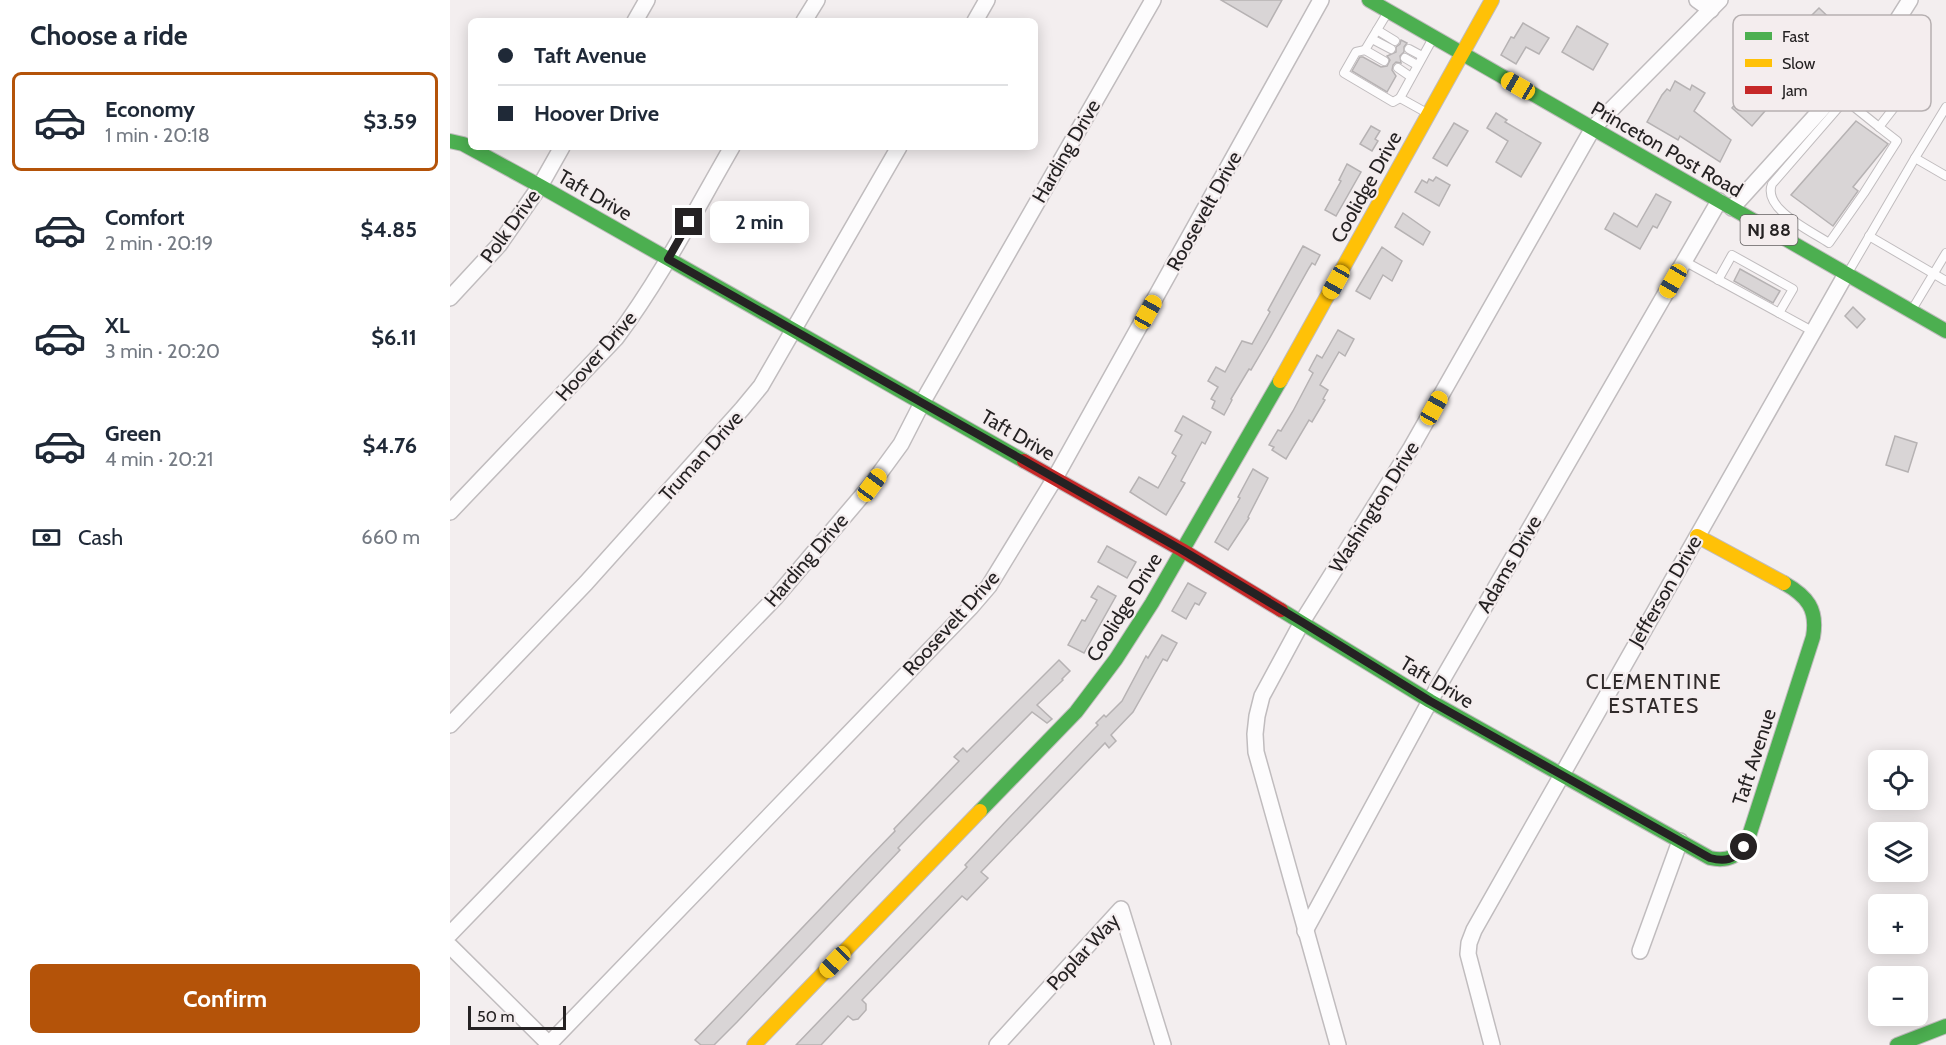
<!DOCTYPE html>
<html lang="en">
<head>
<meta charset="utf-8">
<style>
  body { margin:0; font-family:Cabin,sans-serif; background:#f2f2f3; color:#1f2937; height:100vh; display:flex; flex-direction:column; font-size:22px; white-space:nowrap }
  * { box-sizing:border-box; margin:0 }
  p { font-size:20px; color:#747a83 }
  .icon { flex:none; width:33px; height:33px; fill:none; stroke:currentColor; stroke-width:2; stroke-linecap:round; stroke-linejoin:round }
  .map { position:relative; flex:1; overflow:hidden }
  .drawer { display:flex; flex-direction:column; background:#fff; width:450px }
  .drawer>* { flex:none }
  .guide { position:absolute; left:18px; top:18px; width:570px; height:132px; border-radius:9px; box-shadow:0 3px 15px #0003; display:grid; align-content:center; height:132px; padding:0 30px; background:#fff }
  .tools { position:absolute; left:1418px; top:750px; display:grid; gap:12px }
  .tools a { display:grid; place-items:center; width:60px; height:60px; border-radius:9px; background:#fff; box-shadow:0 3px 15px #0003; font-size:30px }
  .scale { position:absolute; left:18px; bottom:15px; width:98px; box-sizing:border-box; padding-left:6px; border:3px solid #252223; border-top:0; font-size:16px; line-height:21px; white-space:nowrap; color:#252223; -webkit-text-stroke:4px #f4edee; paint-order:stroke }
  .end { position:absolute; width:27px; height:27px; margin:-14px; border:8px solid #252223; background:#fff; box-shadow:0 0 0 3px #fff }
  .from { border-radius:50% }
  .bubble { position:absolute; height:42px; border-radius:9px; background:#fff; box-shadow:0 3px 15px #0003; font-size:20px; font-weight:700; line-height:42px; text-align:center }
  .car { position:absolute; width:18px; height:36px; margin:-18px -9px; border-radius:8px; box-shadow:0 0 4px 2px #0007; background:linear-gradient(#f5c518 24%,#345 0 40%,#f5c518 0 76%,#345 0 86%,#f5c518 0) }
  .guide b { display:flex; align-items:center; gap:21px; height:57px; font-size:22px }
  .guide b+b { border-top:2px solid #e0e1e3 }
  .guide i { width:15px; height:15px; background:#1f2937 }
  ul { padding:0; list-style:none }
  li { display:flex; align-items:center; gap:18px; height:99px; margin:0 12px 9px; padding:0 18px; border:3px solid transparent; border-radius:9px }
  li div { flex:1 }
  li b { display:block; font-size:22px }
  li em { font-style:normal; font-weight:700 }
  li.selected { border-color:#b45309 }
  li>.icon { width:54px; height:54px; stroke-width:1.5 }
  h2 { padding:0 30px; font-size:27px; line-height:72px }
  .pay { display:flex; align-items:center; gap:15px; height:66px; padding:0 30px; font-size:22px }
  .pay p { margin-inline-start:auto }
  .primary-button { display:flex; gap:12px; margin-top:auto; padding:12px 30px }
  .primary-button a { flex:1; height:69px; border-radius:9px; background:#b45309; color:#fff; font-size:24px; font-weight:700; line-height:69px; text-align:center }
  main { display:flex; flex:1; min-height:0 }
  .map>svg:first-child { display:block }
</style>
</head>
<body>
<main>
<section class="drawer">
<h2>Choose a ride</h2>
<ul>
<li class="selected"><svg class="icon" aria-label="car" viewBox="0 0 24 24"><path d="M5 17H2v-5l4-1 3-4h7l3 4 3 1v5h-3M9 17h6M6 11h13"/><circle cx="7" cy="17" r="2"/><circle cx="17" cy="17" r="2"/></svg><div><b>Economy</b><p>1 min · 20:18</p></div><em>$3.59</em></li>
<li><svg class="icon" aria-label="car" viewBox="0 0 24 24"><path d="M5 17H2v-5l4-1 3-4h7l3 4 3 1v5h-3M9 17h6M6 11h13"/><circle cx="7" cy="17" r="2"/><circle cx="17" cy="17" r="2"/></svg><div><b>Comfort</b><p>2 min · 20:19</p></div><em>$4.85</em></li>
<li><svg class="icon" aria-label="car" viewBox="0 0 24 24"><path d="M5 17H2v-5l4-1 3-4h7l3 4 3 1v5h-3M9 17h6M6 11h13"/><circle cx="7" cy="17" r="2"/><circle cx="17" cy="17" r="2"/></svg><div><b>XL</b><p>3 min · 20:20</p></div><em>$6.11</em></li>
<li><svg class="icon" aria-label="car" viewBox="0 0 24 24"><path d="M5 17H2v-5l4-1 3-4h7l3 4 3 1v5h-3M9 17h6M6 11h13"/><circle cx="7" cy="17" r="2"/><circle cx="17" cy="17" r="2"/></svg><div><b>Green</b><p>4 min · 20:21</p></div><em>$4.76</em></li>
</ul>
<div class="pay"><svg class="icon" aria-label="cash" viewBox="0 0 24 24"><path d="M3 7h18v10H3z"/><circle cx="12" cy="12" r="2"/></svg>Cash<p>660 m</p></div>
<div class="primary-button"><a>Confirm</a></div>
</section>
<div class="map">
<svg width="1496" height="1045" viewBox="0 0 1496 1045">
  <rect width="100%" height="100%" fill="#f3eeef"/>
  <g fill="#d9d5d6" stroke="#b6b2b3" stroke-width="1.5">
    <polygon points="771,0 832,0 817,27"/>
    <polygon points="1369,8 1394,32 1376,50 1351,26"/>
    <polygon points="1073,23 1099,38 1089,54 1076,47 1066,64 1051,55 1061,37 1064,38"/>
    <polygon points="1127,26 1158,44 1143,70 1112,52"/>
    <polygon points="951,40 957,43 954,47 954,52 950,56 951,63 946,62 943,65 942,70 946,76 937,92 902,71 910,57 913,57 931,67 937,66 940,60 937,56 946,52 946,47 950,44"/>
    <polygon points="1225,81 1240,90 1242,85 1255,93 1244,111 1281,140 1270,162 1230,136 1228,140 1197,122 1212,95 1217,89 1220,91"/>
    <polygon points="1295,93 1315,111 1302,126 1282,108"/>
    <polygon points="1046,113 1057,120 1055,122 1091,143 1071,177 1046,162 1058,141 1037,128"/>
    <polygon points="1406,121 1438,144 1403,187 1408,191 1383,226 1341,195"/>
    <polygon points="1004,123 1018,131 997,166 983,158"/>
    <polygon points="921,126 930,131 925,139 928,141 922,151 910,144"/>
    <polygon points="897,164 911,172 886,216 875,210 891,181 889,180"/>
    <polygon points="986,177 1000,185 989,206 965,192 972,180 977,183 979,179 983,181"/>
    <polygon points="1206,194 1221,202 1207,228 1203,226 1190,249 1155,229 1164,213 1187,227"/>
    <polygon points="953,213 980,232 973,245 945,227"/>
    <polygon points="853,246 870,255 865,265 862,263 859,268 818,341 801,370 799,369 781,399 782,400 774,415 762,408 765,401 761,399 768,387 758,381 766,367 775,372 792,341 802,344 820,312 818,310"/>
    <polygon points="932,247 952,261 942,281 933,275 920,299 906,291"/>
    <polygon points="1290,269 1330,291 1323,303 1284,281"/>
    <polygon points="1403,307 1415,319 1407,328 1395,316"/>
    <polygon points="888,330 904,339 895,356 889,352 870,385 878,390 873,399 875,400 862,422 859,420 836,459 822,450 824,447 819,445 828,430 831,431 843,411 863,373 859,370 867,355 872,358"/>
    <polygon points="733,416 761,432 755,444 752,442 731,481 735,483 716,515 680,492 689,477 708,488 726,456 722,453 732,435 725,431"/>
    <polygon points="1445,436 1467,443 1458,472 1436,465"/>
    <polygon points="803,469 818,478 798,517 799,518 778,550 765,542 790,498 788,497"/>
    <polygon points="657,546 686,562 677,578 648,562"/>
    <polygon points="738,583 756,593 749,605 745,603 736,619 722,611"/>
    <polygon points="648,586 666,596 634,653 618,645 632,620 635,621 647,600 641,597"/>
    <polygon points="712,635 727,643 717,661 713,659 683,712 661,735 666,741 659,748 655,743 531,872 538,878 517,900 512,896 412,1000 416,1004 416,1010 408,1019 403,1020 398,1016 371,1045 346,1045 517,867 515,865 557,820 642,731 648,725 646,723 654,715 656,717 672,701 696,656 698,658"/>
    <polygon points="609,660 620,671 612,679 613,680 587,705 602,719 597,723 582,712 472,823 448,848 450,850 287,1022 264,1045 251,1045 245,1040 416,861 445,831 444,829 509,761 504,757 513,748 517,752"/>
  </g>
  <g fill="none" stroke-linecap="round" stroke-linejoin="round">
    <g stroke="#c0bcbe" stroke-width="10">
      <g id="lane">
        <polyline points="927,30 945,41"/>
        <polyline points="1348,38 1396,81"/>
        <polyline points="922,39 941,49"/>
        <polyline points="959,49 972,56"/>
        <polyline points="915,50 936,15"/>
        <polyline points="955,58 967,65"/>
        <polyline points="934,61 915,50 906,52 894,73 943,102 950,98"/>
        <polyline points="948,68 961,77"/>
        <polyline points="1393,98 1429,127 1464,82 1424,50"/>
        <path d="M1395 100 1322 184C1312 209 1361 231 1379 243L1414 193 1447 141 1429 127"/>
        <polyline points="977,113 950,98 983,38"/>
        <polyline points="1465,158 1496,107"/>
        <polyline points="1419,236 1496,281"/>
        <polyline points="1234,261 1364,332"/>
        <polyline points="1399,271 1465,158 1496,176"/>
        <polyline points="1268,280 1282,255 1343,289 1329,313"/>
        <polyline points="1463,308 1496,253"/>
      </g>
    </g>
    <g stroke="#c0bcbe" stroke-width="18">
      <g id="street">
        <polyline points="1247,0 1261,10"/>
        <polyline points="185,21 197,0"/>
        <polyline points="354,21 367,0"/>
        <polyline points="525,21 537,0"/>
        <polyline points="1282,208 1436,38 1460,0"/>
        <polyline points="0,298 49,245 90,186 112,147"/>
        <path d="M0 512 166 338C211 278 245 211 282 147"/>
        <polyline points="0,725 136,583 292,409 311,386 449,147"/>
        <polyline points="855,931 980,701 1269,201"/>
        <polyline points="0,934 326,597 421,485 451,444 472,403 703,0"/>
        <polyline points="0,946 99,1044"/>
        <polyline points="1190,951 1230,841"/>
        <polyline points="98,1045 521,607 539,586 605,478 871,0"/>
        <polyline points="547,1045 671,909 713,1045"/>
        <polyline points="888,1045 806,752 805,734 807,716 812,696 852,622 961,448 1143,128 1270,0"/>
        <polyline points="1042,1045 1018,954 1019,943 1024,930 1396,274"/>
      </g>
    </g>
    <g stroke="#c0bcbe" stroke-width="16">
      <g id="fast">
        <polyline points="919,0 1496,331"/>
        <polyline points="0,141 13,144 90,186 574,461"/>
        <path d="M831 610 980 701 1260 858C1279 862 1289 856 1298 839L1363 637C1368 609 1357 596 1334 583"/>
        <polyline points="530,811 626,712 666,659 702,603 830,381"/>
        <polyline points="1447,1045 1496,1026"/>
      </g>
    </g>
    <g stroke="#c0bcbe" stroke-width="16">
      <g id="slow">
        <polyline points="830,381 1042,0"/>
        <polyline points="1247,536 1334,583"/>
        <polyline points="304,1045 530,811"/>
      </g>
    </g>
    <g stroke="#c0bcbe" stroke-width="16">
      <polyline id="jam" points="574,461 732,550 831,610"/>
    </g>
    <use href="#lane" stroke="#fdfcfd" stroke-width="8"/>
    <use href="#street" stroke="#fdfcfd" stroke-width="15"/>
    <use href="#fast" stroke="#4caf50" stroke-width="14"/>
    <use href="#slow" stroke="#ffc107" stroke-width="14"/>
    <use href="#jam" stroke="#c62828" stroke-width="14"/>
  </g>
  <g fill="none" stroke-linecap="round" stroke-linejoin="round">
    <path stroke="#252223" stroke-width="8" d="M239 222 218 259 732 550 852 622 980 701 1260 858C1275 862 1284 860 1294 847"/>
  </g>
  <g text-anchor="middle" stroke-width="4.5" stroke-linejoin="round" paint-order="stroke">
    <rect fill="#f4edee" stroke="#635f60" stroke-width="1.5" x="1290.5" y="215" width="57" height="30" rx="4.5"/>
    <g font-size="18" font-weight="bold" fill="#252223">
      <text x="1319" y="236">NJ 88</text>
    </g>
    <g font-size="20" fill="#252223" stroke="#f4edee">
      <text transform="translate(1217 149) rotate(30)" y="7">Princeton Post Road</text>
      <text transform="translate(616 151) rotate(-60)" y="7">Harding Drive</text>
      <text transform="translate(916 187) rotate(-61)" y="7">Coolidge Drive</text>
      <text transform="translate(145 195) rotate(30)" y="7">Taft Drive</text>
      <text transform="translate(754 211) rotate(-61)" y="7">Roosevelt Drive</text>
      <text transform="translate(60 226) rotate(-54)" y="7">Polk Drive</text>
      <text transform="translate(146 356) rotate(-49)" y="7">Hoover Drive</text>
      <text transform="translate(568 435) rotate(30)" y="7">Taft Drive</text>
      <text transform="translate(251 456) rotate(-48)" y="7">Truman Drive</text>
      <text transform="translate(924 507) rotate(-58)" y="7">Washington Drive</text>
      <text transform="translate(356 560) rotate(-49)" y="7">Harding Drive</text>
      <text transform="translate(1059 564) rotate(-60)" y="7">Adams Drive</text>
      <text transform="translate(1215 591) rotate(-60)" y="7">Jefferson Drive</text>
      <text transform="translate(674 607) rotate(-58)" y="7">Coolidge Drive</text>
      <text transform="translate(501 623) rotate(-48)" y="7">Roosevelt Drive</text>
      <text transform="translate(987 682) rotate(31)" y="7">Taft Drive</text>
      <text transform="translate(1304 757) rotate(-72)" y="7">Taft Avenue</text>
      <text transform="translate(633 952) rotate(-47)" y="7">Poplar Way</text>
    </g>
    <g font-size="21" letter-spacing="1.5" fill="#302b2b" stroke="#f4edee">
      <text x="1204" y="689">CLEMENTINE<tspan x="1204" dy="24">ESTATES</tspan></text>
    </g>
  </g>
  <rect x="1283" y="15" width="198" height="96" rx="9" fill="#f4edee" stroke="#b6b0b1" stroke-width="1.5"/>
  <rect x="1295" y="32" width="27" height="8" fill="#4caf50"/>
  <rect x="1295" y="59" width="27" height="8" fill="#ffc107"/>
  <rect x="1295" y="86" width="27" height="8" fill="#c62828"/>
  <g font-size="16" fill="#252223">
    <text x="1332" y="42">Fast</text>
    <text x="1332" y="69">Slow</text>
    <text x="1332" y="96">Jam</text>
  </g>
</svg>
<div class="tools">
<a><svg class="icon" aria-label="locate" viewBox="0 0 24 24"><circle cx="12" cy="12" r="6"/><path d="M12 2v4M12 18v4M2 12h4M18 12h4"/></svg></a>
<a><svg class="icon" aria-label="layers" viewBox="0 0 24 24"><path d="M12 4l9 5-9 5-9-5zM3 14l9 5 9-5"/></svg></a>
<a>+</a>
<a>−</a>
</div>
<div class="scale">50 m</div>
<i class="end from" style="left:1294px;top:847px"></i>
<i class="end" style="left:239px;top:222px"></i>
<div class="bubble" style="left:260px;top:201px;width:99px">2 min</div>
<i class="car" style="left:1068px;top:86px;rotate:300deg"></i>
<i class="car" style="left:1223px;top:281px;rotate:210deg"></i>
<i class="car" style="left:886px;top:282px;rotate:209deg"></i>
<i class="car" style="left:698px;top:312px;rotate:29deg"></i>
<i class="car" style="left:984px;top:408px;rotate:29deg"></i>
<i class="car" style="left:422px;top:485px;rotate:36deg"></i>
<i class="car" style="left:385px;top:962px;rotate:224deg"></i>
<div class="guide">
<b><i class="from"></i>Taft Avenue</b>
<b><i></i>Hoover Drive</b>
</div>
</div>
</main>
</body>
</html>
